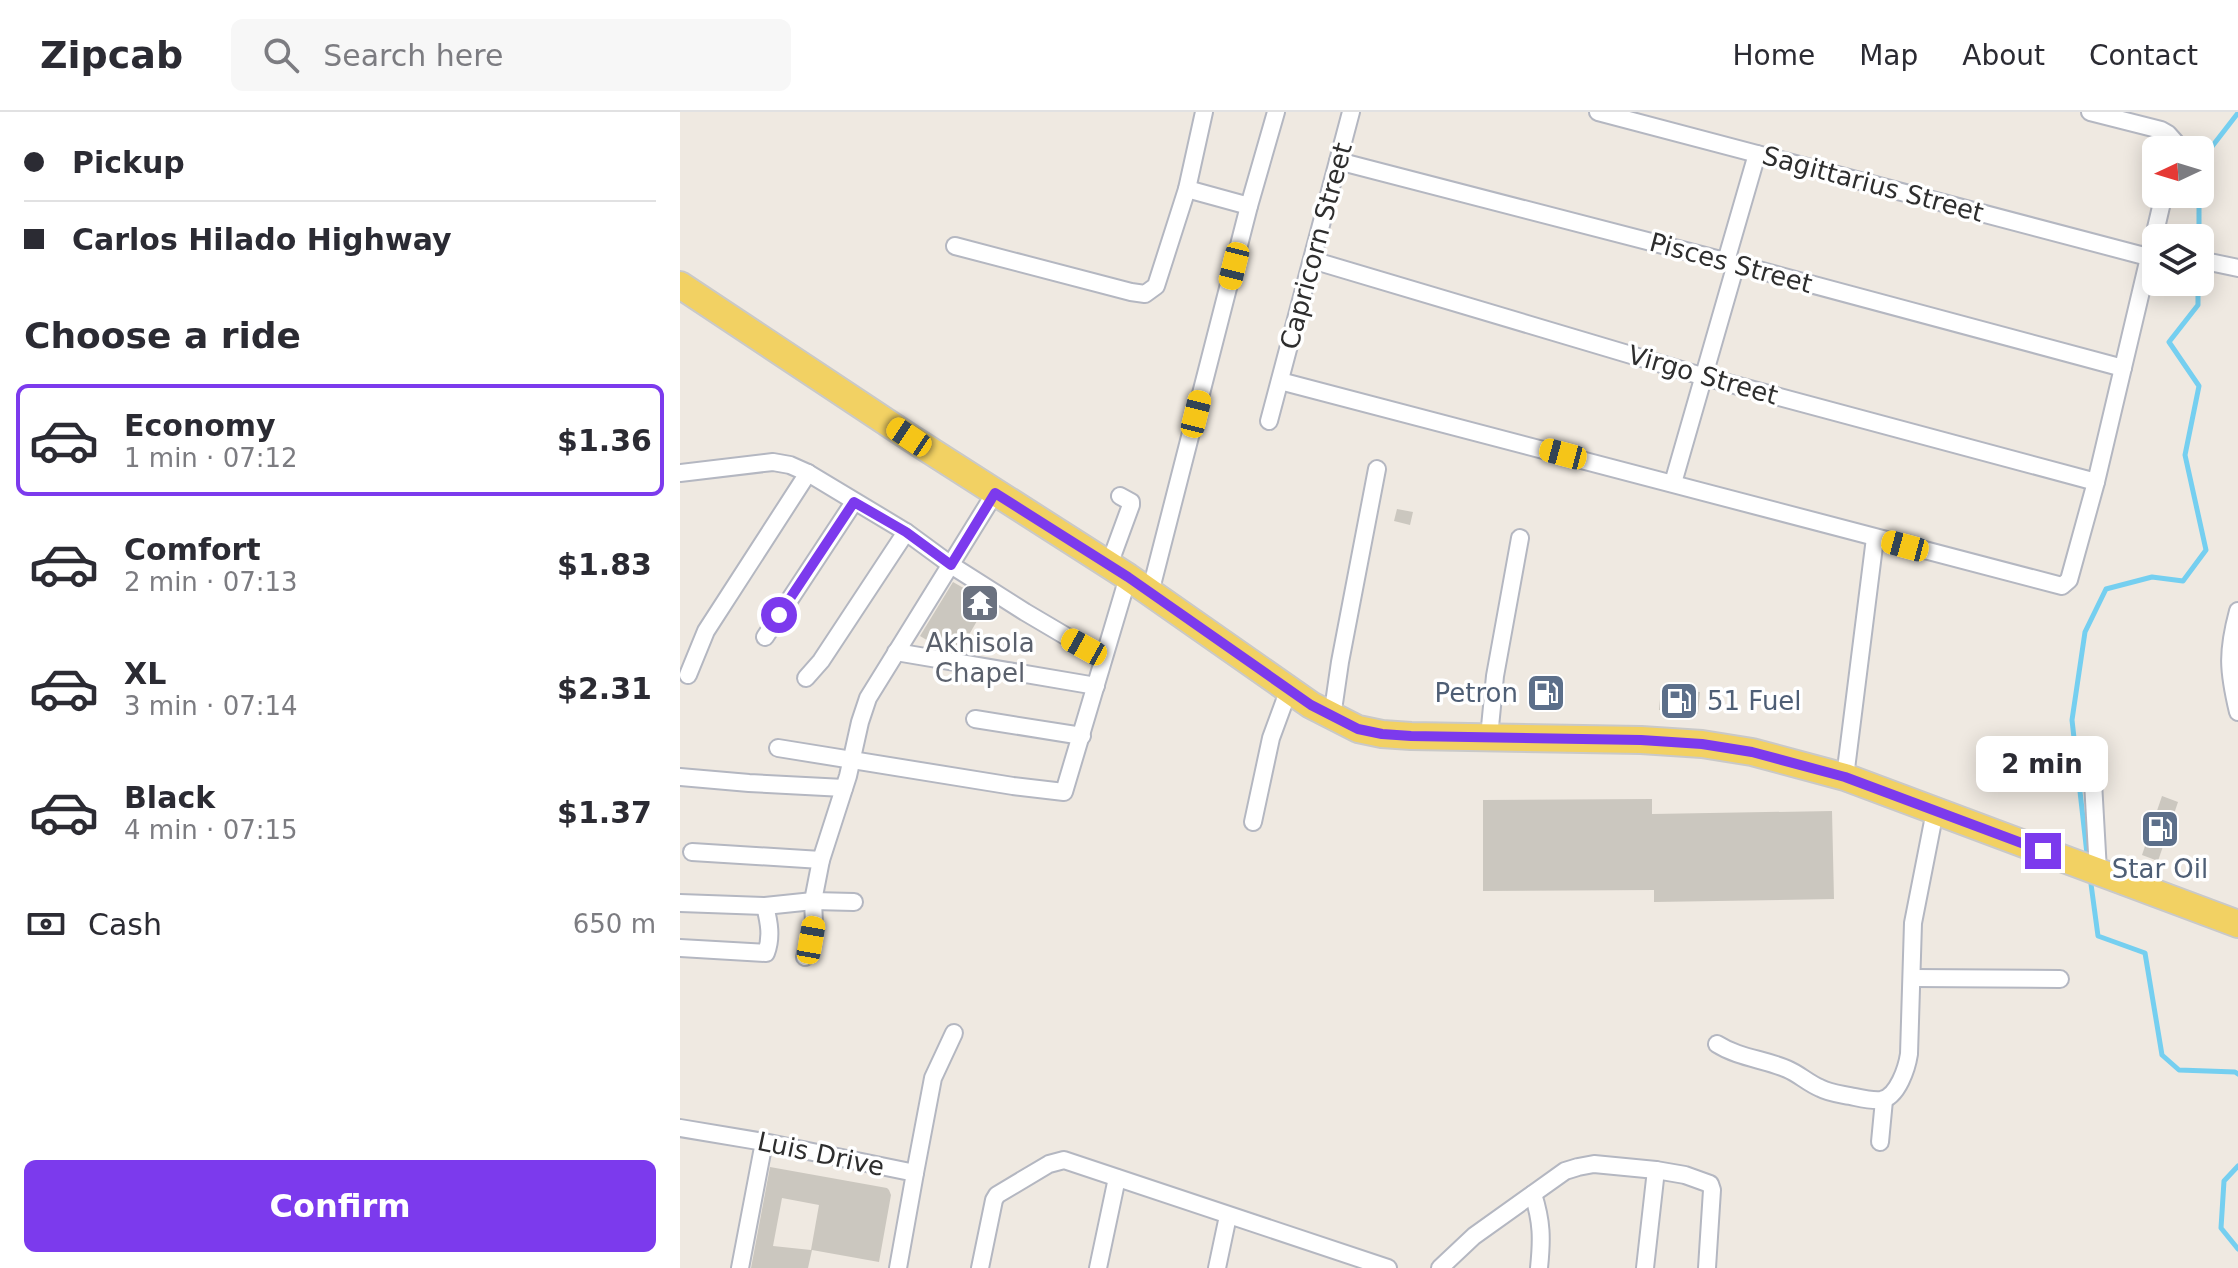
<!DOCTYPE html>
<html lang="en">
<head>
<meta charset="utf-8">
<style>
  body { margin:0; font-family:"DejaVu Sans",sans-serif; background:#f7f7f7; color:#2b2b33; height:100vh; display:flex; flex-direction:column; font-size:30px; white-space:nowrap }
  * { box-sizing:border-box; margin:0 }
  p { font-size:26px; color:#7c7c81 }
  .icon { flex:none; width:44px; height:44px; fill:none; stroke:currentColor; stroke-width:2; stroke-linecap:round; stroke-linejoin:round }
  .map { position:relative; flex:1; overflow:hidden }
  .details { display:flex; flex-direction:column; background:#fff; width:680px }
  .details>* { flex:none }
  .banner { display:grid; align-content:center; height:176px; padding:0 24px; background:#fff }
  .needle { width:52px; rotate:266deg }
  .tools { position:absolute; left:1462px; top:24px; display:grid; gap:16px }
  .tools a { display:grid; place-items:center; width:72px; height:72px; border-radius:12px; background:#fff; box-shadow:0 4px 20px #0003; font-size:40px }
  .end { position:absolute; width:36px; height:36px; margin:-18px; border:10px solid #7c3aed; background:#fff; box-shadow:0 0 0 4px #fff }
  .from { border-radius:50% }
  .bubble { position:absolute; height:56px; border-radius:12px; background:#fff; box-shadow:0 4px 20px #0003; font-size:26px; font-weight:700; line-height:56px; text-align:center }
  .car { position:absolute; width:24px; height:48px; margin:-24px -12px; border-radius:10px; box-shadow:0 0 6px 2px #0007; background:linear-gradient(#f5c518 24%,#345 0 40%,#f5c518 0 76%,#345 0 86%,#f5c518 0) }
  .banner b { display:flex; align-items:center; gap:28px; height:76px; font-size:30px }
  .banner b+b { border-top:2px solid #e1e1e2 }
  .banner i { width:20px; height:20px; background:#2b2b33 }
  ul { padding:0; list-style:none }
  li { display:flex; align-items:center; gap:24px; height:112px; margin:0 16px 12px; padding:0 8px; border:4px solid transparent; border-radius:12px }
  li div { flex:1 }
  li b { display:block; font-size:30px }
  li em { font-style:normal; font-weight:700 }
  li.selected { border-color:#7c3aed }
  li>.icon { width:72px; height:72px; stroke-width:1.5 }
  h2 { padding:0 24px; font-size:36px; line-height:96px }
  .pay { display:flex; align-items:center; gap:20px; height:88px; padding:0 24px; font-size:30px }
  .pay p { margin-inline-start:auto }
  .button { display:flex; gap:16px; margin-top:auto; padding:16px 24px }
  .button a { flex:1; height:92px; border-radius:12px; background:#7c3aed; color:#fff; font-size:32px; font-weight:700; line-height:92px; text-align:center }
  header { display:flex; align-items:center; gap:48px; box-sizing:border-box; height:112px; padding:0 40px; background:#fff; border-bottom:2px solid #e1e1e2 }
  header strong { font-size:38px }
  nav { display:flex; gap:44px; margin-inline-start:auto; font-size:28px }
  .search { width:560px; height:72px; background:#f7f7f7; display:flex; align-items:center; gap:20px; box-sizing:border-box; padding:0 28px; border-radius:12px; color:#7c7c81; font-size:30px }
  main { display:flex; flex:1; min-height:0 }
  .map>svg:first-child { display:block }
</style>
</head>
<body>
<header>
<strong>Zipcab</strong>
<div class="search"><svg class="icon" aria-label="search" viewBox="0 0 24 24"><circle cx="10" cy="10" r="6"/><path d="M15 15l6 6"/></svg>Search here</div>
<nav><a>Home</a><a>Map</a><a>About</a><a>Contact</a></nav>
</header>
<main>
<section class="details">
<div class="banner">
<b><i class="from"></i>Pickup</b>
<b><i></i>Carlos Hilado Highway</b>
</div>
<h2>Choose a ride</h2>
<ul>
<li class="selected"><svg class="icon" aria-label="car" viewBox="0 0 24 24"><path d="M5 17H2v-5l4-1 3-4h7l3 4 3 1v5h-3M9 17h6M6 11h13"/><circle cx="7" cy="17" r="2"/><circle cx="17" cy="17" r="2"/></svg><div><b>Economy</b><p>1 min · 07:12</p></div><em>$1.36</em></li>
<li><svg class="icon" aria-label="car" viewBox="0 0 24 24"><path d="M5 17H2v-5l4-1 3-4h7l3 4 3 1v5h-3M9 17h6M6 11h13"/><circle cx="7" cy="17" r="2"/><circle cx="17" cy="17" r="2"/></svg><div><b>Comfort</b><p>2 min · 07:13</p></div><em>$1.83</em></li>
<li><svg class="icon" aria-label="car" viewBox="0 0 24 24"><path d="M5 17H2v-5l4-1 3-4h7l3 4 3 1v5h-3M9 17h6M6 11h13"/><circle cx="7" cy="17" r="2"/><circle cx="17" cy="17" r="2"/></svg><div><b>XL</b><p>3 min · 07:14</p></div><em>$2.31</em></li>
<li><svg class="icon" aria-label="car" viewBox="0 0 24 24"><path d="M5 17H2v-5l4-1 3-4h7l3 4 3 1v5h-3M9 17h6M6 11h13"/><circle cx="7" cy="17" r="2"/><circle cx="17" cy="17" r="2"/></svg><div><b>Black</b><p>4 min · 07:15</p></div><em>$1.37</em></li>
</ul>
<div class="pay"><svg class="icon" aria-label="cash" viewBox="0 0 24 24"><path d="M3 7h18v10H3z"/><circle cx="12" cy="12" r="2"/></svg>Cash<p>650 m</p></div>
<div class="button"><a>Confirm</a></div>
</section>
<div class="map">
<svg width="1558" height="1156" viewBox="0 0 1558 1156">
  <rect width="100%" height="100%" fill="#efe9e1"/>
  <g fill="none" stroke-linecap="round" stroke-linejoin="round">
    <g stroke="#75cff0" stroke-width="5">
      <polyline points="1520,50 1558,1"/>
      <polyline points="1519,126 1519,82"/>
      <polyline points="1407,742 1392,608 1405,520 1426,477 1472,465 1503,469 1526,438 1505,343 1519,274 1489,230 1518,193 1518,170"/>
      <polyline points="1411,772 1418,824 1465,841 1482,943 1499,958 1555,960 1558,962"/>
      <polyline points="1558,1054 1544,1069 1541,1116 1558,1137"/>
    </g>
  </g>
  <g fill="#cbc7bf" fill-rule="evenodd">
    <polygon points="717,397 733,400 730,413 714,409"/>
    <polygon points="273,470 308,490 279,540 262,537 240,524"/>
    <polygon points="858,563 879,566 874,598 853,595"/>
    <polygon points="981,577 1020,580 1018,602 979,598"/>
    <polygon points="1482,684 1498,690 1478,749 1462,743"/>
    <polygon points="972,687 972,702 1152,699 1154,787 974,790 974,778 803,779 803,688"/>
    <path d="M90 1055 207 1076 209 1078 211 1083 199 1150 132 1138 128 1156H71ZM102 1086 139 1093 131 1138 93 1134Z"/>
  </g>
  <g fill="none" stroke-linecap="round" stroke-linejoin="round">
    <g stroke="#b4b7c1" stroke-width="20">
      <g id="minor">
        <polyline points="918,0 1468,145 1476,145"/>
        <polyline points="1410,0 1481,18 1488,22 1496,31 1495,38"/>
        <polyline points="658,49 1056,152 1443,256"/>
        <polyline points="507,77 569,94"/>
        <polyline points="275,134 451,180 465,182 476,174 507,77 524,0"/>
        <polyline points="632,148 1025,265 1416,370"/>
        <polyline points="1520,148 1558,156"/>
        <polyline points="1046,149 1077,42"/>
        <polyline points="600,269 1382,474 1389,468 1416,370 1484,82"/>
        <polyline points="589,309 671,0"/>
        <polyline points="0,361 93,350 110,353 128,361 226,420 271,453 345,500 423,546"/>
        <polyline points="993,371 1056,152"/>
        <polyline points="429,453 451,393 451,390 440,384"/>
        <polyline points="470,481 569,94 596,0"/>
        <path d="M1558 499C1547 540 1548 558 1558 600"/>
        <polyline points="85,525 174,390"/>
        <polyline points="216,540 416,574"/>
        <polyline points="8,563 26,519 128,361"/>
        <polyline points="126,566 141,549 226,420"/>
        <polyline points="652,605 660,550 697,357"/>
        <polyline points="295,607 402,624"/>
        <polyline points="809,625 815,564 840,426"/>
        <polyline points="98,636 333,674 384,680 448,465"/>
        <polyline points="1408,640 1413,670 1418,759"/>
        <polyline points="0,665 69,671 164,676"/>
        <polyline points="1165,665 1195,426"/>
        <polyline points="573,710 591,626 609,577"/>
        <polyline points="12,740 141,748"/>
        <polyline points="0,791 85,794 133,789 174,790"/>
        <path d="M0 836 86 841C92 825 89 810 85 794"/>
        <polyline points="125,845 134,811 133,789 141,748 168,664 180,610 188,586 315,381"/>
        <polyline points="1233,866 1380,867"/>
        <path d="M1037 932C1059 946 1084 947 1107 957 1119 962 1128 971 1140 976 1149 981 1160 982 1170 984 1180 986 1191 989 1201 988 1218 985 1227 955 1229 942L1233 811 1255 699"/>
        <polyline points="0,1016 84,1030 235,1061 218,1156"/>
        <polyline points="1200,1030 1204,988"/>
        <polyline points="235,1061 253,966 274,921"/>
        <path d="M853 1082C862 1110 862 1127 859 1156"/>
        <polyline points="60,1156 84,1030"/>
        <polyline points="300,1156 314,1088 317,1083 369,1052 384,1048 708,1156"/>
        <polyline points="418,1156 437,1066"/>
        <polyline points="537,1156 548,1104"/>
        <polyline points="760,1156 794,1124 885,1059 898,1055 914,1052 976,1058 1005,1063 1030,1072 1032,1078 1027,1156"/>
        <polyline points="965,1156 976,1058"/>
      </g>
    </g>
    <g stroke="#c9c9c9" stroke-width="30">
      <polyline id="primary" points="0,173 229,325 448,465 631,593 678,617 702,622 731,624 961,628 1022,632 1072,640 1165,665 1558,812"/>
    </g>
    <use href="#minor" stroke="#fff" stroke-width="16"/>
    <use href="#primary" stroke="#f2d163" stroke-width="26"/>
  </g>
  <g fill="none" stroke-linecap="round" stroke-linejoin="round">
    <polyline stroke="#7c3aed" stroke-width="10" points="99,503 174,390 226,420 271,453 315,381 448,465 631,593 678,617 702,622 731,624 961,628 1022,632 1072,640 1165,665 1363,739"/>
  </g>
  <defs>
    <g id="temple-square" transform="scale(2)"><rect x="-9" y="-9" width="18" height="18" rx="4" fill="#6b7280" stroke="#fff"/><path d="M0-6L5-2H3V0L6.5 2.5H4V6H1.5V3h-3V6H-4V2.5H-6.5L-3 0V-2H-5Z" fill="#fff"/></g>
    <g id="fuel-square" transform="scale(2)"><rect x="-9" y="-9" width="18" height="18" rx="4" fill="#5c6f8a" stroke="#fff"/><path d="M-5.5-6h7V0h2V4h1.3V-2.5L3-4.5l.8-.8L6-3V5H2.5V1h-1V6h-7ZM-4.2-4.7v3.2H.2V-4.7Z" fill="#fff"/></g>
  </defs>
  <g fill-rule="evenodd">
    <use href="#temple-square" x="300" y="491"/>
    <use href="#fuel-square" x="866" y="581"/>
    <use href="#fuel-square" x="999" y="589"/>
    <use href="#fuel-square" x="1480" y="717"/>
  </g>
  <g text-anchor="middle" stroke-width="7" stroke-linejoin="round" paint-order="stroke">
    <g font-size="26" fill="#2e2e2e" stroke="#fff">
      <text transform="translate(1193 72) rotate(15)" y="9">Sagittarius Street</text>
      <text transform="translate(636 134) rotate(-75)" y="9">Capricorn Street</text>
      <text transform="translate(1051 151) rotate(15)" y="9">Pisces Street</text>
      <text transform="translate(1023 263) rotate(16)" y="9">Virgo Street</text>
      <text transform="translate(141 1042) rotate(12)" y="9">Luis Drive</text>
    </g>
    <g font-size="26" fill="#5b616d" stroke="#fff">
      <text x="300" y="540">Akhisola<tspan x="300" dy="30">Chapel</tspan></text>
    </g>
    <g font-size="26" fill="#4e5e75" stroke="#fff" text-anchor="end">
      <text x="838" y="590">Petron</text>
      <text x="1027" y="598" text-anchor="start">51 Fuel</text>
      <text x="1480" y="766" text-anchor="middle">Star Oil</text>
    </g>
  </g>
</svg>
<div class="tools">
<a><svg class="needle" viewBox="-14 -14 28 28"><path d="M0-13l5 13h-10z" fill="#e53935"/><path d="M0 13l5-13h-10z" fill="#7c7c81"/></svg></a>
<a><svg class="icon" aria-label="layers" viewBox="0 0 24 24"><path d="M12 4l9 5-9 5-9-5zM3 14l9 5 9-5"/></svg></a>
</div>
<i class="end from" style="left:99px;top:503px"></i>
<i class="end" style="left:1363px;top:739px"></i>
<div class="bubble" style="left:1296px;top:624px;width:132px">2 min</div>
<i class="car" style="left:554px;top:154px;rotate:194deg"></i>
<i class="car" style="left:516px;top:302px;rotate:14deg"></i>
<i class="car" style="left:229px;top:325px;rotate:304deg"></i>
<i class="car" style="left:883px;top:342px;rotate:285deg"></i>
<i class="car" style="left:1225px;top:434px;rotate:285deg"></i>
<i class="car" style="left:404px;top:535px;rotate:299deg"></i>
<i class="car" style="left:131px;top:828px;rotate:10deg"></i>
</div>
</main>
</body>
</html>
